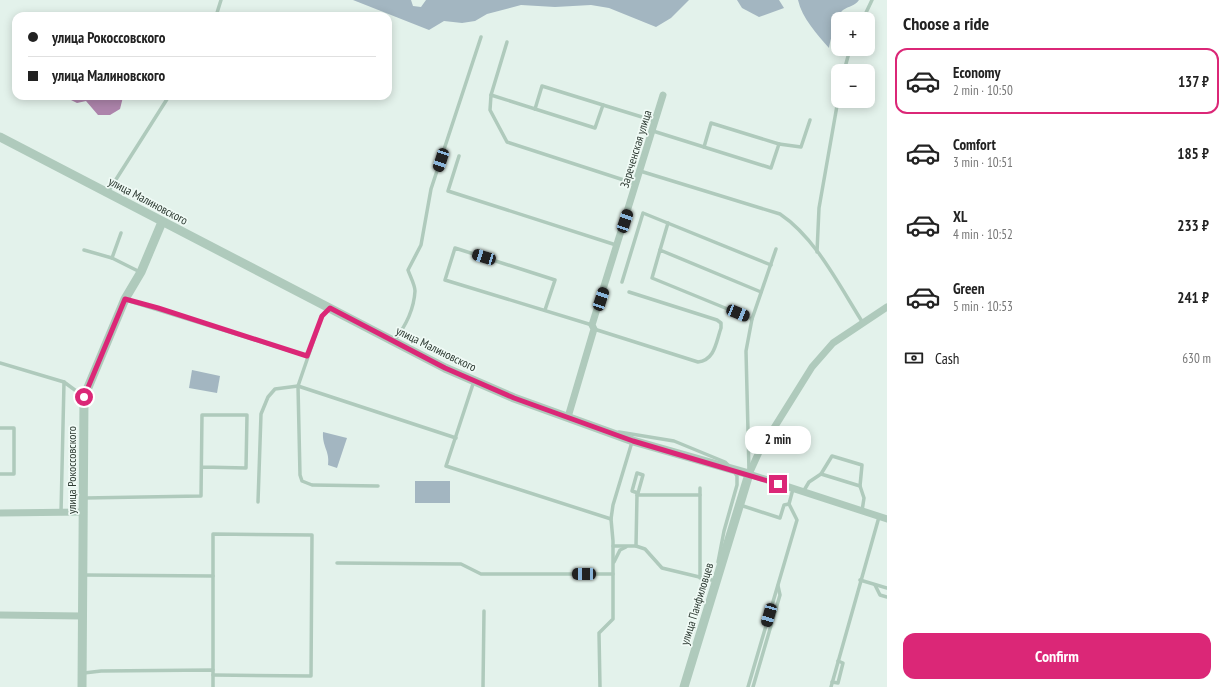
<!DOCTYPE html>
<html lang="en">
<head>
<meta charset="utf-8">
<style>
  body { margin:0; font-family:"PT Sans Narrow",sans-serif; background:#f2f2f2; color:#222; height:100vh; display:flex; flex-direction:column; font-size:15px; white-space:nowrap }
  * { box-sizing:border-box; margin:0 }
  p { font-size:13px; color:#767676 }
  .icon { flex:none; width:22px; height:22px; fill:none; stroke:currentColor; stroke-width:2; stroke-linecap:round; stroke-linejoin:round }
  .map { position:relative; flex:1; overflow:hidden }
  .panel { display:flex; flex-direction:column; background:#fff; width:340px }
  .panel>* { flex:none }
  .top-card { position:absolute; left:12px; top:12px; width:380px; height:88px; border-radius:12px; box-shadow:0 2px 10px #0003; display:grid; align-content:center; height:88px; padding:0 16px; background:#fff }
  .controls { position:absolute; left:831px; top:12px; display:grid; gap:8px }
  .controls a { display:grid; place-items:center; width:44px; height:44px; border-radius:8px; background:#fff; box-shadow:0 2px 10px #0003; font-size:20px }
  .end { position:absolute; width:18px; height:18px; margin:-9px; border:5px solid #db2777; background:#fff; box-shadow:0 0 0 2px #fff }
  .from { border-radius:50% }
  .bubble { position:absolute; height:28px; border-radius:12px; background:#fff; box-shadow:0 2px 10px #0003; font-size:13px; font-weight:700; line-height:28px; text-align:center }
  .car { position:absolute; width:12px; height:24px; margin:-12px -6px; border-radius:5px; box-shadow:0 0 3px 1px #0007; background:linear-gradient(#222 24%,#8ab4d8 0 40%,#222 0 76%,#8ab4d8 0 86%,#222 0) }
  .top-card b { display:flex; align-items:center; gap:14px; height:38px; font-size:15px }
  .top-card b+b { border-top:1px solid #e0e0e0 }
  .top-card i { width:10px; height:10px; background:#222 }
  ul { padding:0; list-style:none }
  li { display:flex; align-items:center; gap:12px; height:66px; margin:0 8px 6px; padding:0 8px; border:2px solid transparent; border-radius:12px }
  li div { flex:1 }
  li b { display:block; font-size:15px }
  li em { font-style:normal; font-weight:700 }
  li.active { border-color:#db2777 }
  li>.icon { width:36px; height:36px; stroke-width:1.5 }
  h2 { padding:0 16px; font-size:18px; line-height:48px }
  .pay { display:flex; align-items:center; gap:10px; height:44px; padding:0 16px; font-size:15px }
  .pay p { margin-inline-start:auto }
  .cta { display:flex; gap:8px; margin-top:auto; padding:8px 16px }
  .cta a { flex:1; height:46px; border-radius:12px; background:#db2777; color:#fff; font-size:16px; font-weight:700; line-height:46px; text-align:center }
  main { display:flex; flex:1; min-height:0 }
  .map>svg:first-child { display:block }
</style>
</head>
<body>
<main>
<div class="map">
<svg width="887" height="687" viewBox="0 0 887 687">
  <rect width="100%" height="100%" fill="#e3f2eb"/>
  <g fill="#a3b6c1">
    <polygon points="353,0 411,0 413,6 421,7 426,0 689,0 671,18 656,27 609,8 591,5 555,7 521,5 487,14 475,21 462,23 444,21 429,30"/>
    <polygon points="737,0 779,0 784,8 759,17 742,8"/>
    <path d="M798 0H859C855 6 849 6 843 10 836 16 831 38 829 48 817 34 802 18 798 0Z"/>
    <polygon points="192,370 220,376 217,393 189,388"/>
    <path d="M323 432 347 438 337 468 328 465C330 451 322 447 323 432Z"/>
    <rect x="415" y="481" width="35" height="22"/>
  </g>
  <polygon fill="#ad84ab" points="63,96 123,96 123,97 120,109 110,115 98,115 86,101 77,103"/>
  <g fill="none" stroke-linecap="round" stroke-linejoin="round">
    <g stroke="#afcabc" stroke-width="3.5">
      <polyline points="216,16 221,0"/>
      <polyline points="863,19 872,0"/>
      <polyline points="844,71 850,49"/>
      <polyline points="491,95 507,42"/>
      <polyline points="535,109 542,86 603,105"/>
      <polyline points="653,131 771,168 779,144 801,147 810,120"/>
      <polyline points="704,147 711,123 779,144"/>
      <polyline points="459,156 448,191 616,245"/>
      <path d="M640 171 780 214C816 238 840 287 863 323"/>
      <polyline points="636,184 507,142 490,110 491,95 595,128 603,105 655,121"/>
      <polyline points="108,192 169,96"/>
      <polyline points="84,250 112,258 140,272"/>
      <polyline points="660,250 668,223"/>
      <polyline points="817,252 819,208 838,100"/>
      <polyline points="112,258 121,233"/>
      <polyline points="622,282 643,213 771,265"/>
      <polyline points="126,300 307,356"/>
      <polyline points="330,308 322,316 298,386 300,475 302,481 312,485 378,486"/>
      <polyline points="545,310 555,280 455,248 445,280 592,325"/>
      <polyline points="752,319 652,278 660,250 761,292"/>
      <path d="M594 329 698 362C715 360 716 342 721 328V323L717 320 629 292"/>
      <path d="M394 341C405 327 414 309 415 291 415 285 410 276 408 270L421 245 431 189 481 37"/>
      <polyline points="0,363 64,382"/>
      <polyline points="474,381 446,466 611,519"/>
      <polyline points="0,428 14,428 14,474 0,474"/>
      <polyline points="619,432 674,441 725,462 728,465"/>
      <polyline points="749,471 746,351 752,319 776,249"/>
      <polyline points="821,474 860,486"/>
      <polyline points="803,492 809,482 821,474 832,456 862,465 860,486 864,498 862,511"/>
      <polyline points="638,493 632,491 637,473 643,475 638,493 637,495 700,495"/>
      <polyline points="85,498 201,496 202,415 247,415 246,468 202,467"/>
      <polyline points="258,502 261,414 268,397 275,389 298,386 456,438"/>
      <polyline points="740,505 780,518 784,505 789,504"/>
      <polyline points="61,513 64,382 83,396"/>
      <polyline points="613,546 636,546 645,549 662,568 716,581"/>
      <polyline points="636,546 637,495"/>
      <polyline points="614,562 620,550 626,547"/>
      <polyline points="718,562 724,531 737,485 737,476 734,471"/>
      <polyline points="337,563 461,564 481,574 613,574 613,619 599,633 600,687"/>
      <polyline points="613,574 613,541 611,519 613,505 632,442"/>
      <polyline points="84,575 213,576"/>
      <polyline points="700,578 700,488"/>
      <polyline points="860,580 887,588"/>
      <polyline points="875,585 880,595 887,597"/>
      <polyline points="213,670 213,534 312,535 311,676 213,675"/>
      <polyline points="84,673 101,671 213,670 213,687"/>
      <polyline points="832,682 838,683 843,663 838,661"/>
      <polyline points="483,687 484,611"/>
      <polyline points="748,687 797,520 789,504 793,489"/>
      <polyline points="753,687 780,595 778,586"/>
      <polyline points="831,687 879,517"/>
    </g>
    <g stroke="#afcabc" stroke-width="7">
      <polyline points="887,307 833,343 812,367 759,452 749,474 887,519"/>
      <polyline points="568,417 594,329 592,325 663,95"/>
      <polyline points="0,513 83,512"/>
      <polyline points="0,615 82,616"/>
    </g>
    <g stroke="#afcabc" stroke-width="9">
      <polyline points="0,137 445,368 514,398 633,441 749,474 684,687"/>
      <polyline points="82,687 84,397 125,299 141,272 162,222"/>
    </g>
  </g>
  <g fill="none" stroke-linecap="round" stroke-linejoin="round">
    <polyline stroke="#db2777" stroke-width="5" points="84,397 125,299 158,308 307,356 322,316 330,308 445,368 514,398 633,441 778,484"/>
  </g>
  <g text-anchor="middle" stroke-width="3.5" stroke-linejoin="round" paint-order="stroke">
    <g font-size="12" fill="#2c3931" stroke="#effaf5">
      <text transform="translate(636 149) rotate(-73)" y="4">Зареченская улица</text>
      <text transform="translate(148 201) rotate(28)" y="4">улица Малиновского</text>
      <text transform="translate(436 349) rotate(26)" y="4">улица Малиновского</text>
      <text transform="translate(72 470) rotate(-90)" y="4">улица Рокоссовского</text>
      <text transform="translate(697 604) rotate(-73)" y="4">улица Панфиловцев</text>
    </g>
  </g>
</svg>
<div class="controls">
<a>+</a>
<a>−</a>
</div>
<i class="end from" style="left:84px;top:397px"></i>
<i class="end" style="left:778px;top:484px"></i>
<div class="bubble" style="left:745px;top:426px;width:66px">2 min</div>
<i class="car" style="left:441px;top:160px;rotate:198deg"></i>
<i class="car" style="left:625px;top:221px;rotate:18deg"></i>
<i class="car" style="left:484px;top:257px;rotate:287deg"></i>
<i class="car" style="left:601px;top:299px;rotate:18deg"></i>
<i class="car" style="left:738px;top:313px;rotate:112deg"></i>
<i class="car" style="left:584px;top:574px;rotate:270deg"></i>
<i class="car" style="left:769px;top:615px;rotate:196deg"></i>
<div class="top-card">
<b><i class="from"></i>улица Рокоссовского</b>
<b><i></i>улица Малиновского</b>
</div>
</div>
<section class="panel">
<h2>Choose a ride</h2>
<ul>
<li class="active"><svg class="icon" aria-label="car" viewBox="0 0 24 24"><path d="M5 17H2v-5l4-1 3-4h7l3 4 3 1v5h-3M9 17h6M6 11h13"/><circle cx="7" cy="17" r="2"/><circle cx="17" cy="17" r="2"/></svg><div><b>Economy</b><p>2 min · 10:50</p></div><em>137 ₽</em></li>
<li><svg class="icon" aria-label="car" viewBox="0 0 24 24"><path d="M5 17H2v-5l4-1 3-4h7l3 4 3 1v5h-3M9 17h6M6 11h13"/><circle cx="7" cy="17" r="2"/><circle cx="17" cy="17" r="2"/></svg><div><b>Comfort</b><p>3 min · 10:51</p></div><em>185 ₽</em></li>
<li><svg class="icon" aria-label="car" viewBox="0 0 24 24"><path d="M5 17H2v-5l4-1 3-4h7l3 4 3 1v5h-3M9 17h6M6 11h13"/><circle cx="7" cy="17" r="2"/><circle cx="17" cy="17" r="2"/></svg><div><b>XL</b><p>4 min · 10:52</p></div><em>233 ₽</em></li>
<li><svg class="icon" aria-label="car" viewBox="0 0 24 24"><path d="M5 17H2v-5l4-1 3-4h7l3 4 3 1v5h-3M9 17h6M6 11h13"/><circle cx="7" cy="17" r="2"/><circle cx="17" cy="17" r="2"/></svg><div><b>Green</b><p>5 min · 10:53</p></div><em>241 ₽</em></li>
</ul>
<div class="pay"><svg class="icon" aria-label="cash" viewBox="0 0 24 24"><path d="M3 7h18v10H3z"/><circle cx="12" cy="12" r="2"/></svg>Cash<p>630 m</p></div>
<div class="cta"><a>Confirm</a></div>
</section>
</main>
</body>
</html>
